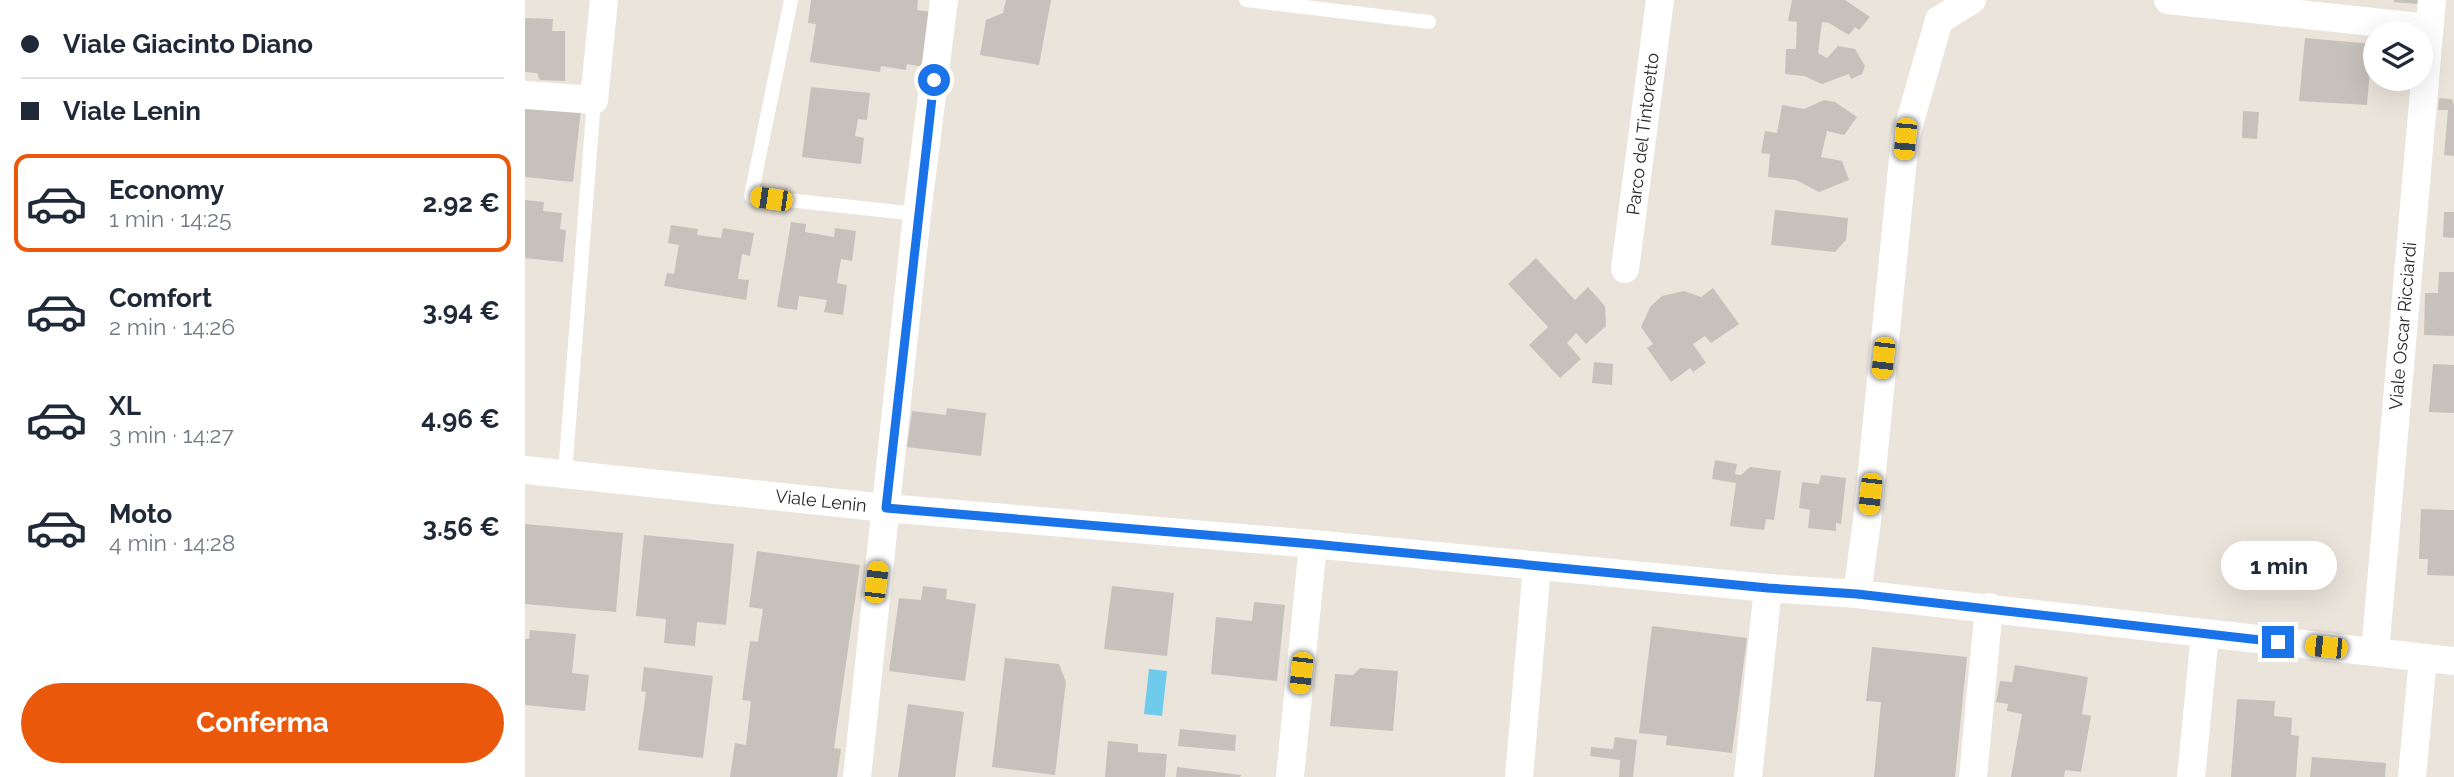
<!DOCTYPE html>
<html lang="it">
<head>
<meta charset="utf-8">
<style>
  body { margin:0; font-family:Raleway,sans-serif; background:#f6f6f7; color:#1f2937; height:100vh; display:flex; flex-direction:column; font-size:26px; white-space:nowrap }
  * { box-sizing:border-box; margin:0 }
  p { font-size:23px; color:#747a83 }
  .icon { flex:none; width:38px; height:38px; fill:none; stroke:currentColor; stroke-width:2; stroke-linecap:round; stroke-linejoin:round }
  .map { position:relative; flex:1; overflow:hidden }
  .drawer { display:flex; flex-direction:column; background:#fff; width:525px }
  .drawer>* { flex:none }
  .banner { display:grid; align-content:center; height:154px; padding:0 21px; background:#fff }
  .tools { position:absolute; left:1838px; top:21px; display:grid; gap:14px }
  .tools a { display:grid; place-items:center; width:70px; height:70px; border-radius:50%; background:#fff; box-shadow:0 7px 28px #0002; font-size:35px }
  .end { position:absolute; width:32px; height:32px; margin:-16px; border:9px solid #1a73e8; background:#fff; box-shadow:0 0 0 4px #fff }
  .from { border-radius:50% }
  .bubble { position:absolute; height:49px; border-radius:24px; background:#fff; box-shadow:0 7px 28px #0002; font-size:23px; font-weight:700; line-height:49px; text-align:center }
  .car { position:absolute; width:21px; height:42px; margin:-21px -10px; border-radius:9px; box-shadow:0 0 5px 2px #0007; background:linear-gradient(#f5c518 24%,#345 0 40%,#f5c518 0 76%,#345 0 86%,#f5c518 0) }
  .banner b { display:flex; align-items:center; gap:24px; height:66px; font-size:26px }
  .banner b+b { border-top:2px solid #e0e1e3 }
  .banner i { width:18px; height:18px; background:#1f2937 }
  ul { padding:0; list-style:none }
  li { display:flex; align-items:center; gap:21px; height:98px; margin:0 14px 10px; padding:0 7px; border:4px solid transparent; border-radius:14px }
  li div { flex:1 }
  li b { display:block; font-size:26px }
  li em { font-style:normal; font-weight:700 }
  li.on { border-color:#ea580c }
  li>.icon { width:63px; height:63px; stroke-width:1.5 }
  .action { display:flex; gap:14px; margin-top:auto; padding:14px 21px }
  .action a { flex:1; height:80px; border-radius:42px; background:#ea580c; color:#fff; font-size:28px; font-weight:700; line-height:80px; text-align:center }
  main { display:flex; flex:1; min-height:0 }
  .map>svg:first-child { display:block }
</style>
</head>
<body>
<main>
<section class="drawer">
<div class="banner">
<b><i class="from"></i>Viale Giacinto Diano</b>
<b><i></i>Viale Lenin</b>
</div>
<ul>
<li class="on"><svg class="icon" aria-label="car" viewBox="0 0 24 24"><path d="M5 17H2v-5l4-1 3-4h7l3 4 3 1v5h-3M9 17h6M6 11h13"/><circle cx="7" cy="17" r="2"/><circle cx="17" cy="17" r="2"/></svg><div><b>Economy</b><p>1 min · 14:25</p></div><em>2.92 €</em></li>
<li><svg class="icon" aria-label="car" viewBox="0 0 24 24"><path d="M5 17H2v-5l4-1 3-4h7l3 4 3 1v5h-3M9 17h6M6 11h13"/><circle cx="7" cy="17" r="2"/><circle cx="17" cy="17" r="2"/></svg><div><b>Comfort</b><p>2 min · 14:26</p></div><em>3.94 €</em></li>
<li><svg class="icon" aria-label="car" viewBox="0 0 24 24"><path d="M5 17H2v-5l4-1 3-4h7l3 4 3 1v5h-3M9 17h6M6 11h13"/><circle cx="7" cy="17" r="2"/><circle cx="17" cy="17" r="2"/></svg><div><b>XL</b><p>3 min · 14:27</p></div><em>4.96 €</em></li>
<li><svg class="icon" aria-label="car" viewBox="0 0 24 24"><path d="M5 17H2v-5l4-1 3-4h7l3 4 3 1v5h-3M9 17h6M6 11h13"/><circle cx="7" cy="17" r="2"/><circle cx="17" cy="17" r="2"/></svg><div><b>Moto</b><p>4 min · 14:28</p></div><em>3.56 €</em></li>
</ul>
<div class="action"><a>Conferma</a></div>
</section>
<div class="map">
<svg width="1929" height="777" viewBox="0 0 1929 777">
  <rect width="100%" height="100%" fill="#ebe4da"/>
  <polygon fill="#6fcbec" points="624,669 642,671 637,716 619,714"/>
  <g fill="#c6c1ba">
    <polygon points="286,0 393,0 392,10 406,12 398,67 382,64 381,70 356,66 355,72 285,62 291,24 283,23"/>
    <polygon points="481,0 526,0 514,65 455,55 461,20 478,13"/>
    <polygon points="1267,0 1320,0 1345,17 1334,30 1330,27 1324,35 1304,23 1297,22 1293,53 1302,58 1313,46 1330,49 1340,66 1337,74 1326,79 1324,74 1297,84 1279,76 1260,74 1261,49 1271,49 1272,22 1263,21"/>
    <polygon points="1869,0 1893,0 1892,4 1869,2"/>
    <polygon points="0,18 28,19 27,31 40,31 40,81 15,80 12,73 0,72"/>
    <polygon points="1780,38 1847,44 1842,105 1774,101"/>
    <polygon points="286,87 345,93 342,120 333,119 330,136 339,138 336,164 277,157"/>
    <polygon points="1914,98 1927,99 1929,105 1929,156 1919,155 1923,110 1913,110"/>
    <polygon points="1299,100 1310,102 1332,117 1319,135 1302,131 1296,157 1317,161 1324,180 1294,192 1271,180 1243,177 1245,154 1236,153 1240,131 1252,133 1257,105 1279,109"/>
    <polygon points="0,103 56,109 48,182 0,177"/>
    <polygon points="1718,111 1734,112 1732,139 1717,138"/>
    <polygon points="0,200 19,202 18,211 37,213 35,229 41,230 38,262 0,258"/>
    <polygon points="1250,210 1323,218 1321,240 1310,252 1246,245"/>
    <polygon points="1919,212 1929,212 1929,238 1918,237"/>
    <polygon points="266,222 281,224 280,232 309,237 310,228 331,231 327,261 316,259 312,283 322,285 318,315 299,312 302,300 274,296 272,310 252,307"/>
    <polygon points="146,225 173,229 172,235 196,238 198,228 229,233 225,256 217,254 213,279 224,280 221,300 139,286 142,273 149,274 154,245 143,243"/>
    <polygon points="1011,258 1050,300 1063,287 1080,306 1081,326 1061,344 1051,333 1042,343 1056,359 1035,378 1004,345 1023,327 983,284"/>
    <polygon points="1914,272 1929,272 1929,336 1899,335 1900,293 1913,293"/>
    <polygon points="1188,288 1214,324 1186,343 1180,336 1168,344 1181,363 1168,372 1165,368 1146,382 1122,348 1128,344 1116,327 1125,307 1137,296 1159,291 1176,297"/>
    <polygon points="1069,362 1088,364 1087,385 1067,383"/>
    <polygon points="1908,364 1929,365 1929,413 1904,412"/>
    <polygon points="422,408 461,413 456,456 382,447 387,411 421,415"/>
    <polygon points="1190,460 1212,464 1210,474 1216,475 1225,467 1256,471 1249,520 1241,519 1239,530 1205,526 1211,483 1187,479"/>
    <polygon points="1296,475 1321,478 1316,524 1311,523 1311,531 1283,528 1285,510 1274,508 1277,482 1294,484"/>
    <polygon points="1896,509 1929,510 1929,576 1902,575 1903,559 1894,559"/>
    <polygon points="0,524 98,533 91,612 0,604"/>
    <polygon points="119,535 209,544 201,625 172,622 170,646 139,643 141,619 111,616"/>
    <polygon points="232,551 335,565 309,748 316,749 312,777 205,777 210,743 221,745 226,701 217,700 225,641 233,642 238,609 224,607"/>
    <polygon points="398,586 422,589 421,599 451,604 440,681 364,671 374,598 396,600"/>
    <polygon points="587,586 649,593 642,656 579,649"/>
    <polygon points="729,602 760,605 752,681 686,674 691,617 727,621"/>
    <polygon points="1127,626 1222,638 1207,753 1141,745 1142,736 1114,733"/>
    <polygon points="5,630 51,634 47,673 64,675 60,711 0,705 0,639 4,639"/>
    <polygon points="1347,647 1442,657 1430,777 1349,777 1356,702 1341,701"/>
    <polygon points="480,658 534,664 541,682 530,775 467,767"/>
    <polygon points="1490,665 1563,677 1557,714 1566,716 1556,772 1540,770 1539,777 1486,777 1497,714 1482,711 1483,704 1471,702 1475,681 1487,682"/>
    <polygon points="119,667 188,676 178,758 113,750 121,692 116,691"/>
    <polygon points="835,668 873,671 868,731 805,726 810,674 828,675"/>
    <polygon points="1712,699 1750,701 1749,716 1767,718 1766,735 1774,736 1771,777 1706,777"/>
    <polygon points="383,704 439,712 430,777 373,777"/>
    <polygon points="655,729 711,735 710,751 653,746"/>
    <polygon points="1090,737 1112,740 1108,777 1094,777 1095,760 1065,756 1066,747 1088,749"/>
    <polygon points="583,741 613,744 613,752 642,754 640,777 580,777"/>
    <polygon points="1787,757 1861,763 1860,777 1785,777"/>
    <polygon points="652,767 716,775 715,777 651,777"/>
  </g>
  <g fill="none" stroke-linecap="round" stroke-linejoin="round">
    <g stroke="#fff" stroke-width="14">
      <polyline points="266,0 226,196 392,214"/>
      <polyline points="721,0 904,22"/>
      <polyline points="40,473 69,100"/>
    </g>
    <g stroke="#fff" stroke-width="28">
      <polyline points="1643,0 1904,28"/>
      <polyline points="0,95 69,100 79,0"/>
      <polyline points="1100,269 1135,0"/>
      <polyline points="0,470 361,508 788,544 1243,588 1332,594 1929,661"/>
      <polyline points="1332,594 1342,521 1380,139 1414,20 1447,0"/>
      <polyline points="1850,652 1907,0"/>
      <polyline points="332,777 392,214 419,0"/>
      <polyline points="765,777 788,544"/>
      <polyline points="994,777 1012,566"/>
      <polyline points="1223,777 1243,588"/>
      <polyline points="1448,777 1464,607"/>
      <polyline points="1666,777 1680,634"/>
      <polyline points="1887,777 1898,658"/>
    </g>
  </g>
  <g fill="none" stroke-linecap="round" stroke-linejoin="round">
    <polyline stroke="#1a73e8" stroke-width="9" points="409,80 361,508 788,544 1243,588 1332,594 1753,642"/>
  </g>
  <g text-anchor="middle" stroke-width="6" stroke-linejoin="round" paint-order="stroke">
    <g font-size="18" fill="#292929" stroke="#fff">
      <text transform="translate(1118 134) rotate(-83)" y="6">Parco del Tintoretto</text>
      <text transform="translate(1878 326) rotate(-85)" y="6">Viale Oscar Ricciardi</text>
      <text transform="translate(296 501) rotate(6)" y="6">Viale Lenin</text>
    </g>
  </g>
</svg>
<div class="tools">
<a><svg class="icon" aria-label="layers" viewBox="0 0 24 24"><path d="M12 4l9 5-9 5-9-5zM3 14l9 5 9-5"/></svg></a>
</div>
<i class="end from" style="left:409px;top:80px"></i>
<i class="end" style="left:1753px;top:642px"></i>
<div class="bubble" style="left:1696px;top:541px;width:116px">1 min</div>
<i class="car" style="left:1380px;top:139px;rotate:185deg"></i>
<i class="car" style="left:246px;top:199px;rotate:278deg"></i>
<i class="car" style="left:1358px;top:358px;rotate:186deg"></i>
<i class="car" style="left:1345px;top:494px;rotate:186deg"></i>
<i class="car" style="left:351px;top:582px;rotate:7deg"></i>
<i class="car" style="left:1801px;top:647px;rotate:276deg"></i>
<i class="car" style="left:776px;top:673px;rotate:186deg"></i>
</div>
</main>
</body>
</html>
